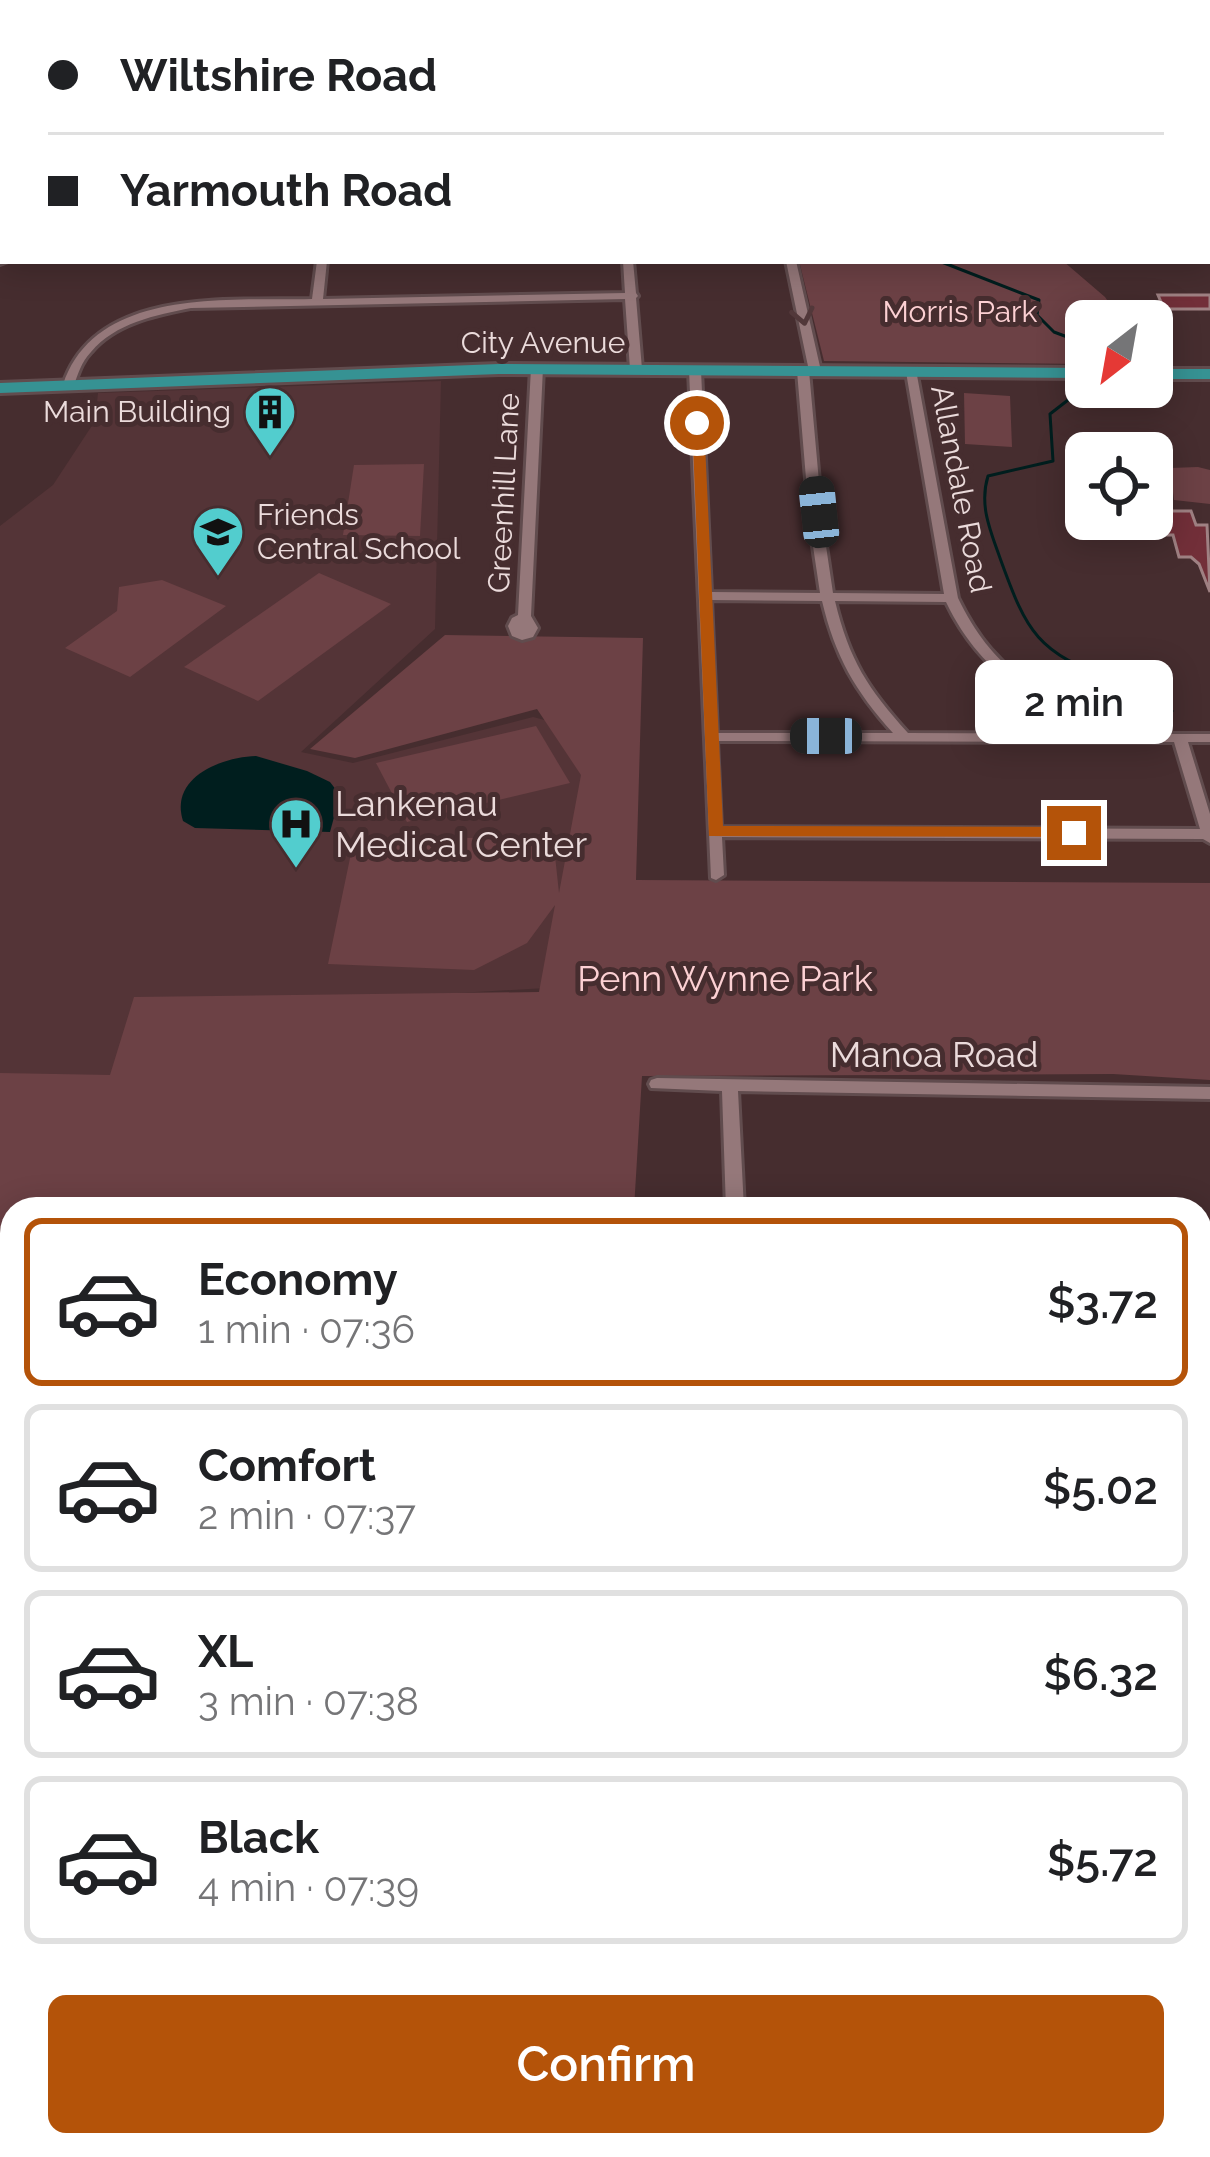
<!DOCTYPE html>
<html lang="en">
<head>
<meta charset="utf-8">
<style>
  body { margin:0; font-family:Raleway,sans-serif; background:#f2f2f2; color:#202124; height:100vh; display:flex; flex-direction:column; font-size:45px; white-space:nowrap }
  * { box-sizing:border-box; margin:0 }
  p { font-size:39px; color:#757577 }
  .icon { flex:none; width:66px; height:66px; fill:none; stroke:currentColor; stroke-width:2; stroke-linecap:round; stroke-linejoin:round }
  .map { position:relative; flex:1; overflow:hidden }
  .details { position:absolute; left:0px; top:1197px; width:1212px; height:960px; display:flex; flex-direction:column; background:#fff; border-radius:36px 36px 0 0; box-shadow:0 6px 30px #0003 }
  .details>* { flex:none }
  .top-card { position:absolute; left:0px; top:0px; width:1212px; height:264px; box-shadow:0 6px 30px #0003; display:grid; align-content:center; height:264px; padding:0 48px; background:#fff }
  .needle { width:78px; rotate:211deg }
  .controls { position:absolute; left:1065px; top:300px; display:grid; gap:24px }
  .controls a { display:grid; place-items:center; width:108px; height:108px; border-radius:18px; background:#fff; box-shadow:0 6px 30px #0003; font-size:60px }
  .end { position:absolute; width:54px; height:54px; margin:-27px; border:15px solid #b45309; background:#fff; box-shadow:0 0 0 6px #fff }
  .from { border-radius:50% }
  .bubble { position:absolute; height:84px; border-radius:18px; background:#fff; box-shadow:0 6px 30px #0003; font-size:39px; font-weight:600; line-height:84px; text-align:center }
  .car { position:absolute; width:36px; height:72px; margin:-36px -18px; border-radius:15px; box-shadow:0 0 9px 3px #0007; background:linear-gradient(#222 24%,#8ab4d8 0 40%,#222 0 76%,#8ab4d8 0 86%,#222 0) }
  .top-card b { display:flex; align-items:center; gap:42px; height:114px; font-size:45px }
  .top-card b+b { border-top:3px solid #e0e0e0 }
  .top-card i { width:30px; height:30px; background:#202124 }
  ul { padding:21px 0 0; list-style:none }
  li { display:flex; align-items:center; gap:36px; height:168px; margin:0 24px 18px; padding:0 24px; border:6px solid #e0e0e0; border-radius:18px }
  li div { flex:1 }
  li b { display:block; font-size:45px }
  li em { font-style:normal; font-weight:600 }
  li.selected { border-color:#b45309 }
  li>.icon { width:108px; height:108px; stroke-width:1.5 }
  .button { display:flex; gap:24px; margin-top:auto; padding:24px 48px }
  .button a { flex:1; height:138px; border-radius:18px; background:#b45309; color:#fff; font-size:48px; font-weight:600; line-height:138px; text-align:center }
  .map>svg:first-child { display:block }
</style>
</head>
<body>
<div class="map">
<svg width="1210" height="2157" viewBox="0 0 1210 2157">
  <rect width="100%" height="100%" fill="#462d2f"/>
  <polygon fill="#543437" points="441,381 435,629 301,752 353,763 533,717 607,736 580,986 146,1011 117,1091 0,1091 0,526 53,485 95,421 98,393"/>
  <g fill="#6c4145">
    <polygon points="39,0 685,0 688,3 35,3"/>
    <polygon points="799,261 1063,261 1105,297 1121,321 1086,321 1086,364 824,361"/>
    <polygon points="964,393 1010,396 1012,447 965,444"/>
    <polygon points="424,464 420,536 343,535 354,465"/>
    <polygon points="1198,467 1210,470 1210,504 1174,500 1170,468"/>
    <polygon points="319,573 391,604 258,701 184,667"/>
    <polygon points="162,580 226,606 130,677 65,648 117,611 119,587"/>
    <polygon points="445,635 643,638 636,880 1210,883 1210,1080 1113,1074 642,1076 634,1209 12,1209 12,1560 0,1559 0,1073 110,1075 134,997 539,992 555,905 527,943 474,970 328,964 354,839 553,837 559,893 581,775 537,709 355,758 310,749"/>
    <polygon points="536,726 570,783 407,822 376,763"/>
    <polygon points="648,2145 892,2145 891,2157 653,2157"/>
  </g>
  <path fill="#001e1e" d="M256 756 307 771 330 782 340 795 330 832 195 828 183 821C169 777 222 757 256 756Z"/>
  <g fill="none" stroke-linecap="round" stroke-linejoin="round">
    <g stroke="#001e1e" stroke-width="3">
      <polyline points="319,3 324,0"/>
      <polyline points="614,3 619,0"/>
      <polyline points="939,261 1039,300 1037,315 1054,332 1086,344"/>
      <path d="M1086 386 1050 414 1053 461 988 476C979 505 990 530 1000 558 1027 633 1037 653 1115 680 1136 688 1156 695 1172 711"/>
    </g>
    <polyline stroke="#001e1e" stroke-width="6" points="1200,1638 1210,1637"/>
  </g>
  <g fill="#722f39" stroke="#9f8183" stroke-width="3">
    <polygon points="1158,295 1210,295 1210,309 1164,309"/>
    <polygon points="1152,471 1167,511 1191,511 1196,525 1207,525 1210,592 1199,564 1191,557 1179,557 1173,535 1094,535 1090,519 1152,519"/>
  </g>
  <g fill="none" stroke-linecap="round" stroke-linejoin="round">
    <g stroke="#614c4e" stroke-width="6">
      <g id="minor">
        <polygon points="808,0 831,0 824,3 802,3"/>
        <polygon points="1153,0 1162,0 1164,3 1155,3"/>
        <rect x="1209" y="23" width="1" height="6"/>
        <rect x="1209" y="82" width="1" height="8"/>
        <rect x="1209" y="166" width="1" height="6"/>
        <rect x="0" y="237" width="3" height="6"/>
        <rect x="1209" y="237" width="1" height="6"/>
        <polygon points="3,257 3,261 8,261 0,264 0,258"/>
        <path d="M317 261H327L323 299 625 293 623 261H633L636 293 638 296 636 298 642 369 636 372 630 369 625 299 191 308C156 315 115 323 91 352 81 362 78 375 73 387L63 385C95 287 229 301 312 299Z"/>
        <polygon points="786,261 796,261 821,371 819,373 809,371"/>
        <polygon points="537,365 543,368 531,616 538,628 533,637 522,640 512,636 508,626 512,618 518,615 531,368"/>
        <path d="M695 367 701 370 711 592 820 593 810 526 797 371 803 368 809 371 823 526 833 593 944 594 906 372 916 370 958 598C998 681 1052 701 1136 729L1137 734H1210V742H1188L1210 814V843L1203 839 722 837 724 875 716 880 711 878 689 370ZM711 600 822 601C835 656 855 691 893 733H717ZM835 601 946 602C984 681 1042 707 1122 734L908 733C868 689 849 660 835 601ZM717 741 1174 742 1200 829 721 827Z"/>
        <polygon points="657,1078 1210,1087 1210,1099 738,1091 744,1209 726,1209 722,1091 651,1088 649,1084 651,1080"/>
        <polygon points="1210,1238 1210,1252 1200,1255 1200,1241"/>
        <polygon points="1210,1431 1210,1447 1200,1448 1200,1432"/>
        <polygon points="1210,1683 1210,1703 1200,1704 1200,1684"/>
        <polygon points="12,2135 12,2145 31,2145 28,2154 19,2157 0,2157 0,2138"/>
        <polygon points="1152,2145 1176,2145 1181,2157 1157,2157"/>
      </g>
    </g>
    <g stroke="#614c4e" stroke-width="6">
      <g id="major">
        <polygon points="962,0 974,0 977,3 965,3"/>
        <rect x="1209" y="185" width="1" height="8"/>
      </g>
    </g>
    <g stroke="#614c4e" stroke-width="6">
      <g id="highway">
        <polygon points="499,364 1086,368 1086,378 499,374 0,393 0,383"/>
        <rect x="1152" y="369" width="58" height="10"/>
      </g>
    </g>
    <use href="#minor" fill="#95787a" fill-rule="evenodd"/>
    <use href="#major" fill="#5c8889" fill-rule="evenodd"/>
    <use href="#highway" fill="#369293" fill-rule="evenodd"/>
  </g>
  <defs><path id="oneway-chevron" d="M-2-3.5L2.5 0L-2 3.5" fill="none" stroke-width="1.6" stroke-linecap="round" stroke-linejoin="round" transform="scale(3)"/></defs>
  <use stroke="#52383a" href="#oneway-chevron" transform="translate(803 316) rotate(78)"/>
  <polygon fill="#b45309" points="692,420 704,423 723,826 1074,827 1083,833 1080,837 709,836"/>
  <defs>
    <g id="building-pin" transform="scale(2.7)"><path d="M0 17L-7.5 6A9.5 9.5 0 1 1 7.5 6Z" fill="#52cdce" stroke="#462d2f"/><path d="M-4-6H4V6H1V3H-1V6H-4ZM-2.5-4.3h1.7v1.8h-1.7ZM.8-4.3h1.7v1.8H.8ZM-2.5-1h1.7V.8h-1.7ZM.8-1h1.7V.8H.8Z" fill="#111"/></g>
    <g id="school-pin" transform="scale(2.7)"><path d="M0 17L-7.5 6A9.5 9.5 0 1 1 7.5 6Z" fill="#52cdce" stroke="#462d2f"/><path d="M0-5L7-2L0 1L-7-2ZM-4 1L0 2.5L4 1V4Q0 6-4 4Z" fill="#111"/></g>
    <g id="hospital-pin" transform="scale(2.7)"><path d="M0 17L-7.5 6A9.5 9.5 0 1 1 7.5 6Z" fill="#52cdce" stroke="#462d2f"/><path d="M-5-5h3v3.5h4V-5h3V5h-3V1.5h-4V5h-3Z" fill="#111"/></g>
  </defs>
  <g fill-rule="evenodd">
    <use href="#building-pin" x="270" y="412"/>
    <use href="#school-pin" x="218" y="532"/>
    <use href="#hospital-pin" x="296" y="824"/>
  </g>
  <g text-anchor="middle" stroke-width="10" stroke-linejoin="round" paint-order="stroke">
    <g font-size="30" fill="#fcd0d3" stroke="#462d2f">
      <text x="960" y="322">Morris Park</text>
    </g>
    <g font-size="30" fill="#ebdbdb" stroke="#462d2f">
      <text x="543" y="353">City Avenue</text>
      <text transform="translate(961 489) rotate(79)" y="10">Allandale Road</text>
      <text transform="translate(504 493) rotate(-87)" y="10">Greenhill Lane</text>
    </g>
    <g font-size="30" fill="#ebdbdb" stroke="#462d2f" text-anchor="end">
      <text x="231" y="422">Main Building</text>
      <text x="257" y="525" text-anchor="start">Friends<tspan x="257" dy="34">Central School</tspan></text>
    </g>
    <g font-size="36" fill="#ebdbdb" stroke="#462d2f" text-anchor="start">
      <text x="335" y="816">Lankenau<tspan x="335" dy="41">Medical Center</tspan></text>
    </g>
    <g font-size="36" fill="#fcd0d3" stroke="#462d2f">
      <text x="725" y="991">Penn Wynne Park</text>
    </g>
    <g font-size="36" fill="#ebdbdb" stroke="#462d2f">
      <text x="934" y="1067">Manoa Road</text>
    </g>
  </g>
</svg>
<div class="controls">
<a><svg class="needle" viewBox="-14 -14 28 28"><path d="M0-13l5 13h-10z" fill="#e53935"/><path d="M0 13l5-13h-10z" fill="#757577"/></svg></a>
<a><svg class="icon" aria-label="locate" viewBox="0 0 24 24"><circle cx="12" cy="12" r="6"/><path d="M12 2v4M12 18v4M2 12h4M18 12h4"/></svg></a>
</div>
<i class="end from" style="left:697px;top:423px"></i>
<i class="end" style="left:1074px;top:833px"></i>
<div class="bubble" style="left:975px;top:660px;width:198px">2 min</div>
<i class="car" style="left:819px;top:512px;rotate:354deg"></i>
<i class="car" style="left:826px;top:736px;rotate:270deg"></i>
<div class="top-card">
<b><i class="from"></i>Wiltshire Road</b>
<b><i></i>Yarmouth Road</b>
</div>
<section class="details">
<ul>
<li class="selected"><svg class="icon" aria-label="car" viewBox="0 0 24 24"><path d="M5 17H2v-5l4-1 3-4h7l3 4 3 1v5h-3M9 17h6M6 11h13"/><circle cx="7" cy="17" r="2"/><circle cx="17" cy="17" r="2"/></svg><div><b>Economy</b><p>1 min · 07:36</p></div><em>$3.72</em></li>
<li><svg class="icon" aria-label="car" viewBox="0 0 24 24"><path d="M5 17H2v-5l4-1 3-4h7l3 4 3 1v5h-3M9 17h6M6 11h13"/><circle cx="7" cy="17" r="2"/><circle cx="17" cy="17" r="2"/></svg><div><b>Comfort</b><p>2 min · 07:37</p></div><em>$5.02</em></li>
<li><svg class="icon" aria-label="car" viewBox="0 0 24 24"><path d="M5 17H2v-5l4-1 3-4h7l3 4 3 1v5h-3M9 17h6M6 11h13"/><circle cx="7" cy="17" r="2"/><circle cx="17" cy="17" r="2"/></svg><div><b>XL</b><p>3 min · 07:38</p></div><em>$6.32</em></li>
<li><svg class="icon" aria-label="car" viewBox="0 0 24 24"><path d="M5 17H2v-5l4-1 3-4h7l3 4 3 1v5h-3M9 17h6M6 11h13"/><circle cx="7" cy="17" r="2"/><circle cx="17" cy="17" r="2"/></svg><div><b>Black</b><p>4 min · 07:39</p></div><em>$5.72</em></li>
</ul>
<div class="button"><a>Confirm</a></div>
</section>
</div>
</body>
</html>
